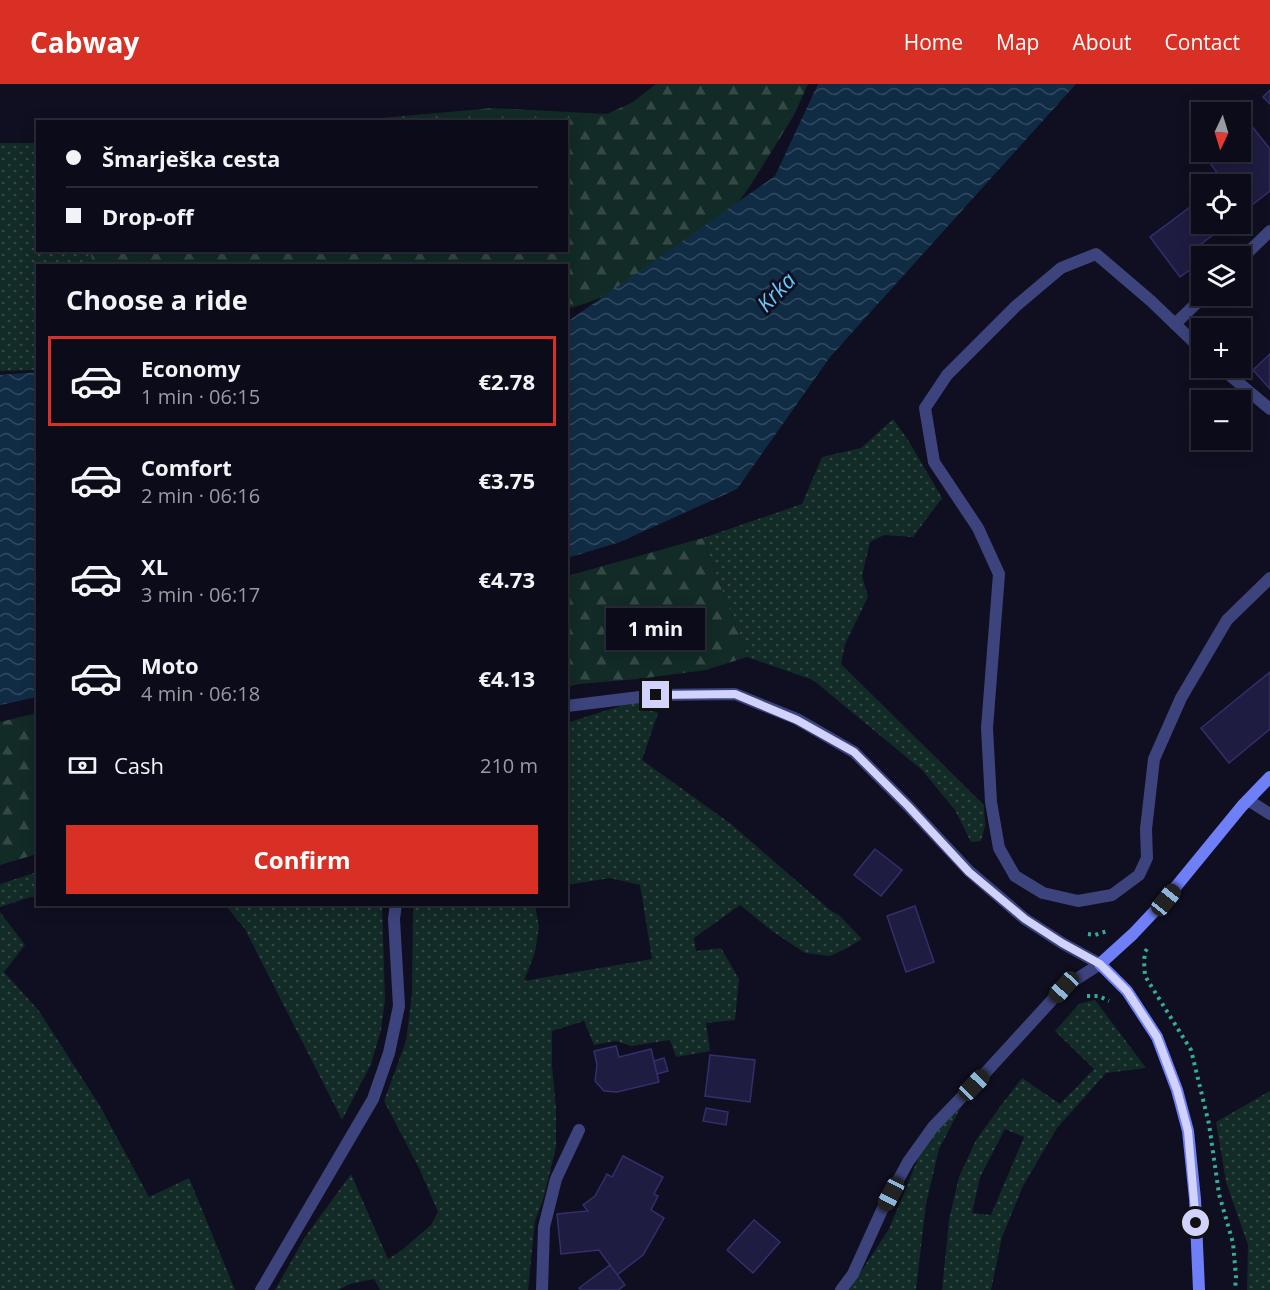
<!DOCTYPE html>
<html lang="en">
<head>
<meta charset="utf-8">
<style>
  body { margin:0; font-family:"Open Sans",sans-serif; background:#141422; color:#f1f3f6; height:100vh; display:flex; flex-direction:column; font-size:22px; white-space:nowrap }
  * { box-sizing:border-box; margin:0 }
  p { font-size:20px; color:#9a9ba2 }
  .icon { flex:none; width:33px; height:33px; fill:none; stroke:currentColor; stroke-width:2; stroke-linecap:round; stroke-linejoin:round }
  .map { position:relative; flex:1; overflow:hidden }
  .sheet { position:absolute; left:36px; top:180px; width:532px; height:642px; display:flex; flex-direction:column; background:#0b0b19; border-radius:0px; box-shadow:0 3px 15px #0003,0 0 0 2px #2b2b38 }
  .sheet>* { flex:none }
  .banner { position:absolute; left:36px; top:36px; width:532px; height:132px; border-radius:0px; box-shadow:0 3px 15px #0003,0 0 0 2px #2b2b38; display:grid; align-content:center; height:132px; padding:0 30px; background:#0b0b19 }
  .needle { width:39px; rotate:184deg }
  .buttons { position:absolute; left:1191px; top:18px; display:grid; gap:12px }
  .buttons a { display:grid; place-items:center; width:60px; height:60px; border-radius:0px; background:#0b0b19; box-shadow:0 3px 15px #0003,0 0 0 2px #2b2b38; font-size:30px }
  .end { position:absolute; width:27px; height:27px; margin:-14px; border:8px solid #d2d3fc; background:#111; box-shadow:0 0 0 3px #111 }
  .from { border-radius:50% }
  .bubble { position:absolute; height:42px; border-radius:0px; background:#0b0b19; box-shadow:0 3px 15px #0003,0 0 0 2px #2b2b38; font-size:20px; font-weight:700; line-height:42px; text-align:center }
  .car { position:absolute; width:18px; height:36px; margin:-18px -9px; border-radius:8px; box-shadow:0 0 4px 2px #0007; background:linear-gradient(#222 24%,#8ab4d8 0 40%,#222 0 76%,#8ab4d8 0 86%,#222 0) }
  .banner b { display:flex; align-items:center; gap:21px; height:57px; font-size:22px }
  .banner b+b { border-top:2px solid #2b2b38 }
  .banner i { width:15px; height:15px; background:#f1f3f6 }
  ul { padding:0; list-style:none }
  li { display:flex; align-items:center; gap:18px; height:90px; margin:0 12px 9px; padding:0 18px; border:3px solid transparent; border-radius:0px }
  li div { flex:1 }
  li b { display:block; font-size:22px }
  li em { font-style:normal; font-weight:700 }
  li.active { border-color:#d93025 }
  li>.icon { width:54px; height:54px; stroke-width:1.5 }
  h2 { padding:0 30px; font-size:27px; line-height:72px }
  .pay { display:flex; align-items:center; gap:15px; height:66px; padding:0 30px; font-size:22px }
  .pay p { margin-inline-start:auto }
  .button { display:flex; gap:12px; margin-top:auto; padding:12px 30px }
  .button a { flex:1; height:69px; border-radius:0px; background:#d93025; color:#fff; font-size:24px; font-weight:700; line-height:69px; text-align:center }
  header { display:flex; align-items:center; gap:36px; box-sizing:border-box; height:84px; padding:0 30px; background:#d93025; color:#fff }
  header strong { font-size:28px }
  nav { display:flex; gap:33px; margin-inline-start:auto; font-size:21px }
  .map>svg:first-child { display:block }
</style>
</head>
<body>
<header>
<strong>Cabway</strong>
<nav><a>Home</a><a>Map</a><a>About</a><a>Contact</a></nav>
</header>
<div class="map">
<svg width="1270" height="1206" viewBox="0 0 1270 1206">
  <defs>
    <pattern id="grass-dots" width="8" height="8" patternUnits="userSpaceOnUse" patternTransform="scale(1.5)"><rect width="8" height="8" fill="#122b26"/><path d="M2 2h.1M6 6h.1" fill="none" stroke="#344946" stroke-width="1.8" stroke-linecap="round"/></pattern>
    <pattern id="forest-firs" width="22" height="20" patternUnits="userSpaceOnUse" patternTransform="scale(1.5)"><rect width="22" height="20" fill="#122b26"/><path d="M5 1l3.5 6h-7zM16 11l3.5 6h-7z" fill="#344946"/></pattern>
    <pattern id="water-waves" width="16" height="10" patternUnits="userSpaceOnUse" patternTransform="scale(1.5)"><rect width="16" height="10" fill="#102c44"/><path d="M0 5q4-4 8 0t8 0" fill="none" stroke="#324a60"/></pattern>
  </defs>
  <rect width="100%" height="100%" fill="#0f0f21"/>
  <g fill="url(#grass-dots)" fill-rule="evenodd">
    <polygon points="0,59 37,59 38,166 91,167 92,181 38,182 37,286 0,287"/>
    <polygon points="893,335 908,356 942,414 913,453 884,451 870,458 862,492 868,513 845,560 841,580 984,721 985,742 981,757 971,758 955,726 922,686 813,596 747,573 703,454 802,420 822,373 861,364"/>
    <polygon points="636,617 658,629 642,676 731,740 830,826 839,831 862,855 847,864 830,872 805,869 772,847 740,821 694,854 696,867 721,864 739,895 735,936 706,939 710,967 676,973 670,956 631,962 616,957 594,961 584,937 552,947 552,981 556,1025 556,1063 543,1116 535,1137 528,1206 380,1206 374,1195 350,1200 338,1206 275,1206 305,1153 351,1090 388,1175 402,1166 431,1141 438,1128 419,1084 384,1017 406,957 412,910 413,821 535,821 539,843 535,868 524,897 652,875 640,801 610,794 567,801 567,639"/>
    <polygon points="37,788 37,811 0,823 0,800"/>
    <polygon points="225,821 382,821 385,915 381,946 371,980 342,1036 245,845"/>
    <polygon points="0,828 25,861 4,888 39,927 100,1022 149,1113 189,1094 235,1206 0,1206"/>
    <path d="M1095 916 1146 984 1106 989 1057 1044 1023 1102 1002 1153 991 1206H942L949 1136 959 1093 976 1056 1002 1020 1022 994 1060 1020 1094 985 1055 947 1079 920ZM1005 1045 1024 1053 991 1131 972 1129 980 1093Z"/>
    <polygon points="1270,1007 1270,1206 1247,1206 1248,1161 1226,1098 1216,1038"/>
    <polygon points="962,1021 939,1065 926,1120 916,1206 849,1206 889,1145 922,1065 944,1036"/>
  </g>
  <g fill="url(#forest-firs)">
    <polygon points="656,0 808,0 794,31 750,102 719,145 671,185 587,219 567,225 567,182 92,182 91,167 567,166 567,38 347,37 493,24 607,30 633,18"/>
    <polygon points="703,454 747,573 706,586 638,595 579,600 567,603 567,492"/>
    <polygon points="37,629 37,770 0,781 0,638"/>
  </g>
  <g fill="url(#water-waves)">
    <polygon points="818,0 1076,0 830,273 737,405 620,458 567,474 567,238 775,92"/>
    <polygon points="37,288 37,613 0,621 0,291"/>
  </g>
  <g fill="#1e1c41" stroke="#322f6c" stroke-width="1.5">
    <polygon points="1270,6 1270,20 1263,13"/>
    <polygon points="1250,40 1270,65 1270,107 1240,130 1240,100 1215,100 1222,95 1206,74 1214,68 1240,68 1240,47"/>
    <polygon points="1201,115 1202,140 1219,140 1222,144 1200,161 1208,172 1202,172 1202,177 1180,193 1150,153"/>
    <polygon points="1270,270 1270,305 1253,286"/>
    <polygon points="1270,588 1270,645 1229,679 1201,644"/>
    <polygon points="875,765 902,786 881,812 854,791"/>
    <polygon points="915,822 934,878 906,888 887,832"/>
    <polygon points="616,962 619,973 651,965 659,998 617,1008 604,1007 595,997 597,981 594,967"/>
    <polygon points="710,971 755,976 750,1018 705,1012"/>
    <polygon points="664,974 668,987 657,990 654,977"/>
    <polygon points="706,1024 728,1028 726,1041 703,1037"/>
    <polygon points="623,1072 663,1093 654,1110 658,1112 651,1126 664,1134 643,1171 617,1191 599,1166 561,1170 557,1130 588,1127 583,1121 595,1112 607,1090 612,1093"/>
    <polygon points="754,1136 780,1158 753,1189 727,1166"/>
    <polygon points="610,1181 625,1201 618,1206 581,1206 579,1204"/>
  </g>
  <g fill="none" stroke-linecap="round" stroke-linejoin="round">
    <g stroke="#35ad94" stroke-width="4" stroke-dasharray="3 4.5" stroke-linecap="butt">
      <polyline points="1088,850 1095,851 1107,847"/>
      <polyline points="1147,865 1145,868 1144,877 1145,892 1191,966 1209,1040 1219,1110 1233,1159 1236,1193 1235,1206"/>
      <polyline points="1087,912 1099,912 1109,917"/>
    </g>
    <g stroke="#3d447d" stroke-width="12">
      <polyline points="567,622 656,611 735,610 797,635 854,668 908,722 969,787 1025,835 1062,859 1100,880"/>
      <polyline points="1248,716 1270,730"/>
      <polyline points="261,1206 373,1015 389,969 399,922 394,835 396,820"/>
      <polyline points="542,1206 544,1143 556,1095 579,1046"/>
      <polyline points="841,1206 853,1190 882,1126 908,1078 933,1043 987,987 1064,903 1100,880"/>
    </g>
    <g stroke="#3d447d" stroke-width="12">
      <polyline points="1240,176 1270,147"/>
      <polyline points="1175,240 1204,212"/>
      <polyline points="1202,266 1151,217 1096,170 1061,184 1016,222 947,291 925,324 934,378 978,444 999,490 987,644 991,718 999,764 1015,792 1043,809 1078,817 1112,811 1139,791 1147,774 1146,745 1154,675 1181,614 1227,536 1270,494"/>
      <polyline points="1221,284 1270,325"/>
    </g>
    <polyline stroke="#6e7ff7" stroke-width="12" points="1199,1206 1195,1115 1188,1047 1177,1006 1157,953 1127,907 1100,880 1133,850 1165,816 1242,722 1270,693"/>
  </g>
  <g fill="none" stroke-linecap="round" stroke-linejoin="round">
    <polyline stroke="#d2d3fc" stroke-width="8" points="656,611 735,610 797,636 854,668 908,722 969,788 1025,835 1062,859 1100,880 1127,907 1157,953 1177,1006 1188,1047 1196,1139"/>
  </g>
  <g text-anchor="middle" stroke-width="6" stroke-linejoin="round" paint-order="stroke">
    <g font-size="22" font-style="italic" fill="#66c9f6" stroke="#0f0f21">
      <text transform="translate(776 208) rotate(-46)" y="8">Krka</text>
    </g>
  </g>
</svg>
<div class="buttons">
<a><svg class="needle" viewBox="-14 -14 28 28"><path d="M0-13l5 13h-10z" fill="#e53935"/><path d="M0 13l5-13h-10z" fill="#9a9ba2"/></svg></a>
<a><svg class="icon" aria-label="locate" viewBox="0 0 24 24"><circle cx="12" cy="12" r="6"/><path d="M12 2v4M12 18v4M2 12h4M18 12h4"/></svg></a>
<a><svg class="icon" aria-label="layers" viewBox="0 0 24 24"><path d="M12 4l9 5-9 5-9-5zM3 14l9 5 9-5"/></svg></a>
<a>+</a>
<a>−</a>
</div>
<i class="end from" style="left:1196px;top:1139px"></i>
<i class="end" style="left:656px;top:611px"></i>
<div class="bubble" style="left:606px;top:524px;width:99px">1 min</div>
<i class="car" style="left:1166px;top:816px;rotate:39deg"></i>
<i class="car" style="left:1064px;top:903px;rotate:222deg"></i>
<i class="car" style="left:974px;top:1001px;rotate:44deg"></i>
<i class="car" style="left:891px;top:1110px;rotate:208deg"></i>
<div class="banner">
<b><i class="from"></i>Šmarješka cesta</b>
<b><i></i>Drop-off</b>
</div>
<section class="sheet">
<h2>Choose a ride</h2>
<ul>
<li class="active"><svg class="icon" aria-label="car" viewBox="0 0 24 24"><path d="M5 17H2v-5l4-1 3-4h7l3 4 3 1v5h-3M9 17h6M6 11h13"/><circle cx="7" cy="17" r="2"/><circle cx="17" cy="17" r="2"/></svg><div><b>Economy</b><p>1 min · 06:15</p></div><em>€2.78</em></li>
<li><svg class="icon" aria-label="car" viewBox="0 0 24 24"><path d="M5 17H2v-5l4-1 3-4h7l3 4 3 1v5h-3M9 17h6M6 11h13"/><circle cx="7" cy="17" r="2"/><circle cx="17" cy="17" r="2"/></svg><div><b>Comfort</b><p>2 min · 06:16</p></div><em>€3.75</em></li>
<li><svg class="icon" aria-label="car" viewBox="0 0 24 24"><path d="M5 17H2v-5l4-1 3-4h7l3 4 3 1v5h-3M9 17h6M6 11h13"/><circle cx="7" cy="17" r="2"/><circle cx="17" cy="17" r="2"/></svg><div><b>XL</b><p>3 min · 06:17</p></div><em>€4.73</em></li>
<li><svg class="icon" aria-label="car" viewBox="0 0 24 24"><path d="M5 17H2v-5l4-1 3-4h7l3 4 3 1v5h-3M9 17h6M6 11h13"/><circle cx="7" cy="17" r="2"/><circle cx="17" cy="17" r="2"/></svg><div><b>Moto</b><p>4 min · 06:18</p></div><em>€4.13</em></li>
</ul>
<div class="pay"><svg class="icon" aria-label="cash" viewBox="0 0 24 24"><path d="M3 7h18v10H3z"/><circle cx="12" cy="12" r="2"/></svg>Cash<p>210 m</p></div>
<div class="button"><a>Confirm</a></div>
</section>
</div>
</body>
</html>
